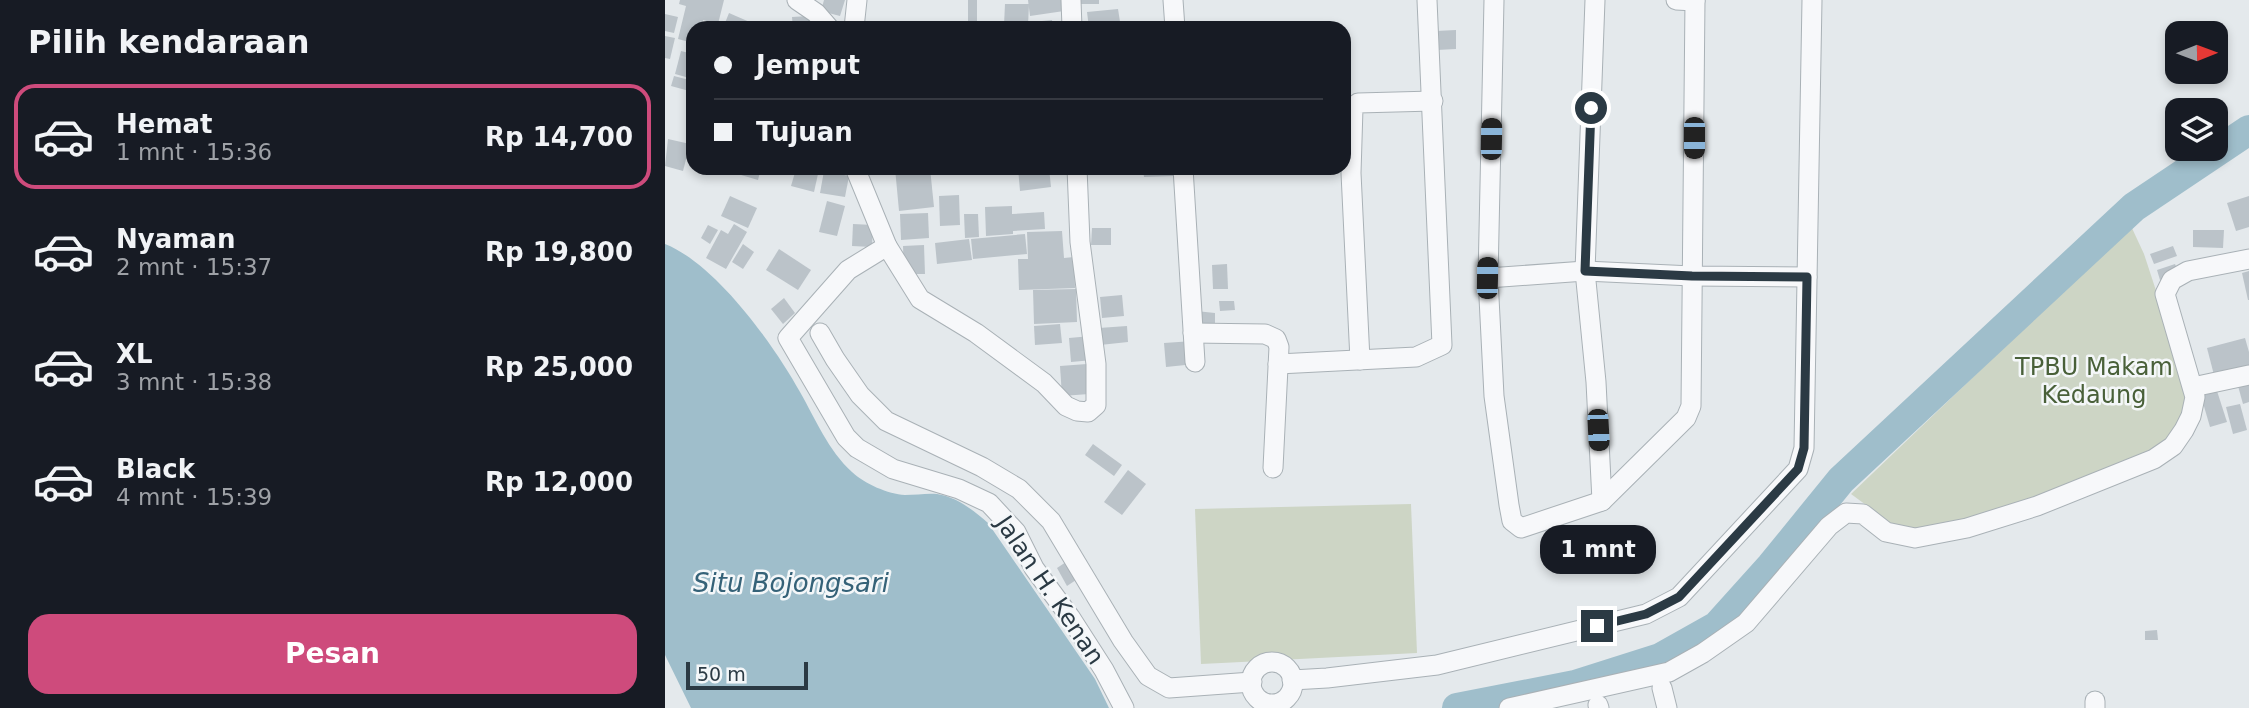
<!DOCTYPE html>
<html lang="id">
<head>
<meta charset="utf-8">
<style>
  body { margin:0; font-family:"DejaVu Sans",sans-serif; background:#242831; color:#f1f3f6; height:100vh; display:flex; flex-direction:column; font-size:26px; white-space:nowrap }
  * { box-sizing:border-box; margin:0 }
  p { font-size:23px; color:#9ea1a6 }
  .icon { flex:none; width:38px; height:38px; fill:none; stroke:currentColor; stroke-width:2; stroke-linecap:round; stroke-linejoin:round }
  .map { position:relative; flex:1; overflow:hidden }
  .drawer { display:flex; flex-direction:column; background:#171b24; width:665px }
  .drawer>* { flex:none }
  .banner { position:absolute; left:21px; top:21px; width:665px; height:154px; border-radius:21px; box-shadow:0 4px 10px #0003; display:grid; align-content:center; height:154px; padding:0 28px; background:#171b24 }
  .needle { width:46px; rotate:89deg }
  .buttons { position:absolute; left:1500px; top:21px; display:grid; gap:14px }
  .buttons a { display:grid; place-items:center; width:63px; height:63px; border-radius:14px; background:#171b24; box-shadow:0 4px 10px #0003; font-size:35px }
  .scale { position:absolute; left:21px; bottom:18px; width:122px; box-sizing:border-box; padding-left:7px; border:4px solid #2b3a44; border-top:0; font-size:19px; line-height:24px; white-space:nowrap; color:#2b3a44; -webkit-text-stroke:5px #f4f7f9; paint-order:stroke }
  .end { position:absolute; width:32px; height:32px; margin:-16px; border:9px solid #2b3a44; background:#fff; box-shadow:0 0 0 4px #fff }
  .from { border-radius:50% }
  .bubble { position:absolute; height:49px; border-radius:21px; background:#171b24; box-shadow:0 4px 10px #0003; font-size:23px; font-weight:700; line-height:49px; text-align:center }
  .car { position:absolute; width:21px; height:42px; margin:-21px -10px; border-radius:9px; box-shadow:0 0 5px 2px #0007; background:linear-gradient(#222 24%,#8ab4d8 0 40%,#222 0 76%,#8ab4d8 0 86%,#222 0) }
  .banner b { display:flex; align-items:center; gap:24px; height:66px; font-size:26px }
  .banner b+b { border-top:2px solid #363941 }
  .banner i { width:18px; height:18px; background:#f1f3f6 }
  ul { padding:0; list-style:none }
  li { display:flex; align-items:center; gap:21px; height:105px; margin:0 14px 10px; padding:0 14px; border:4px solid transparent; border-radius:21px }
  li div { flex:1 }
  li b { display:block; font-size:26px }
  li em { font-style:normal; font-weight:700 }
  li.current { border-color:#ce4b7c }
  li>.icon { width:63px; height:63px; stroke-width:1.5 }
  h2 { padding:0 28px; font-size:32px; line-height:84px }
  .button { display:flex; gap:14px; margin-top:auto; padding:14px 28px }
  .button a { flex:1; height:80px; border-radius:21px; background:#ce4b7c; color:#fff; font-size:28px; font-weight:700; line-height:80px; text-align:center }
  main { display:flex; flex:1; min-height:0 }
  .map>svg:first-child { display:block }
</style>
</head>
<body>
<main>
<section class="drawer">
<h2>Pilih kendaraan</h2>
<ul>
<li class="current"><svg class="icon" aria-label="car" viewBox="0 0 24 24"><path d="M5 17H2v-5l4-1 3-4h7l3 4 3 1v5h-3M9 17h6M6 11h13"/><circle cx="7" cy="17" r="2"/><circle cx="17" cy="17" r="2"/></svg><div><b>Hemat</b><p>1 mnt · 15:36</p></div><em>Rp 14,700</em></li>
<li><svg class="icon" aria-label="car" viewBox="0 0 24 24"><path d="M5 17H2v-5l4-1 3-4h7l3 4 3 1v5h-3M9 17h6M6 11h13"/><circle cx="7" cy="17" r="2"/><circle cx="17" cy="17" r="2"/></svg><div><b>Nyaman</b><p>2 mnt · 15:37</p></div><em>Rp 19,800</em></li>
<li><svg class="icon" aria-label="car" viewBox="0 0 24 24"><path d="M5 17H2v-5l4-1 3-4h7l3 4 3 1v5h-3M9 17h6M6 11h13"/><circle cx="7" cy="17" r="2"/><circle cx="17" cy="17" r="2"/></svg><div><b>XL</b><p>3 mnt · 15:38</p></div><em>Rp 25,000</em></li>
<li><svg class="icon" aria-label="car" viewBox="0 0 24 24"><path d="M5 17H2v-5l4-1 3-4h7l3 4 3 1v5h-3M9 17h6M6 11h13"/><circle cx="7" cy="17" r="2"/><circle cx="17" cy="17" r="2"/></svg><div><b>Black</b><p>4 mnt · 15:39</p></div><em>Rp 12,000</em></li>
</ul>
<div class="button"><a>Pesan</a></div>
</section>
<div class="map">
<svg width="1584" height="708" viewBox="0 0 1584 708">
  <rect width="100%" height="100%" fill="#e4e9ec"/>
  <g fill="#cdd5c5">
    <polygon points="1466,226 1479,254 1523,388 1523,402 1508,437 1486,452 1358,504 1281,527 1247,530 1227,524 1186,494"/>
    <polygon points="746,504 752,653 536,664 530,509"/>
  </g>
  <path fill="#9fbecb" d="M0 244C51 264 109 345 135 392 151 420 163 450 187 472 200 484 223 494 240 495 251 495 262 493 272 494 292 497 308 510 323 523L430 679 444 708H26L0 655Z"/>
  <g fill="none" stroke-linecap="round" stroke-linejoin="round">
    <polyline stroke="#9fbecb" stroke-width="30" points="792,708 910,685 995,658 1052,626 1106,566 1176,480 1469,207 1584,130"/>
  </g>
  <g fill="#bbc3c9">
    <polygon points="15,0 59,0 53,24 38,20 36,28 28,28 28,43 13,39 21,6 14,4"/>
    <polygon points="159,0 180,0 175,16 156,11"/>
    <rect x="303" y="0" width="9" height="21"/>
    <polygon points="363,0 397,0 399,11 365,16"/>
    <rect x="412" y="0" width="22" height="4"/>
    <polygon points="340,4 364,4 363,26 339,25"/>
    <polygon points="453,9 456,28 424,28 422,12"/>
    <polygon points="64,13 87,23 85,28 58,28"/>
    <polygon points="0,14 13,17 9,33 0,31"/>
    <polygon points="143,16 153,28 128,28 127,17"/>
    <polygon points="387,20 388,28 367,28 367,22"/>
    <polygon points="791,30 791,49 772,50 771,31"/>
    <polygon points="0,36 10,38 5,59 0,58"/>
    <polygon points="16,51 28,54 28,79 10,74"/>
    <polygon points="9,76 28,81 28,92 6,86"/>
    <polygon points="3,139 25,144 18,171 0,166"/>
    <polygon points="67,168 96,168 93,180 66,172"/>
    <polygon points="230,168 265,168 269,207 234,211"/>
    <polygon points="353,168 384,168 386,187 355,191"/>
    <polygon points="420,168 446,168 446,172 420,173"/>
    <rect x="449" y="168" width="25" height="4"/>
    <polygon points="478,168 508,168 509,176 479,177"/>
    <polygon points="131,169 153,174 149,192 126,186"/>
    <polygon points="159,171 184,176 180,197 155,193"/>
    <polygon points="294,195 295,225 275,226 274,196"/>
    <polygon points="65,196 92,208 83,228 56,216"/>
    <polygon points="1584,196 1584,227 1571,231 1562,203"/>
    <polygon points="162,201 180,206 172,236 154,232"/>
    <polygon points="347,206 347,214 379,212 380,229 348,231 348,234 321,236 320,207"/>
    <polygon points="263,213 264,238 236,240 235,214"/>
    <polygon points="299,214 313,214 314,237 300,238"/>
    <polygon points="69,224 82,232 61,269 41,258 56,230 63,234"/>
    <polygon points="188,224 208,225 207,247 187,246"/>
    <polygon points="43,225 53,230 45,244 36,238"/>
    <polygon points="427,228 446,228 446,245 426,245"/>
    <polygon points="1528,230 1559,230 1558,248 1528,247"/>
    <polygon points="397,231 399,258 409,257 410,288 354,290 353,259 363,259 362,232"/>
    <polygon points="360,234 362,254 308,259 306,239"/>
    <polygon points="304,239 307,260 272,264 270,243"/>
    <polygon points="78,244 89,252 78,269 67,262"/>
    <polygon points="259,245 260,274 239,274 238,246"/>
    <polygon points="1508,246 1512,256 1489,264 1485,254"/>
    <polygon points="114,249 146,270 133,290 101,270"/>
    <polygon points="562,264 563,289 548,289 547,265"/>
    <polygon points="1510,264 1514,273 1495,280 1492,270"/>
    <polygon points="1584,271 1584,300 1583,300 1577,273"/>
    <polygon points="411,289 412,322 369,324 368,290"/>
    <polygon points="457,295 459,316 437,318 435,297"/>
    <polygon points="119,298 130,313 118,324 106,309"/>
    <polygon points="554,301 569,301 570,310 555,311"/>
    <polygon points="531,311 550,313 550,328 532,328"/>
    <polygon points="395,324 397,343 370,345 369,326"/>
    <polygon points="462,326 463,342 435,345 434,328"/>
    <polygon points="426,336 428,360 406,362 404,338"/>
    <polygon points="1580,338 1584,352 1584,365 1549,375 1542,348"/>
    <polygon points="528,341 530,364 501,367 499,343"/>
    <polygon points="422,364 424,394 397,396 395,366"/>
    <polygon points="1584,382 1584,402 1578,404 1573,386"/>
    <polygon points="1552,391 1562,422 1545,427 1536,396"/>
    <polygon points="1575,404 1582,430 1568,434 1561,407"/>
    <polygon points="428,444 457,465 449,476 420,455"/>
    <polygon points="463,470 481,484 457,515 439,502"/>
    <polygon points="401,562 411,580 402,586 392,568"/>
    <polygon points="1492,630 1493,640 1480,640 1480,631"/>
  </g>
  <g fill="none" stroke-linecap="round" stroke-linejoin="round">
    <g stroke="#a9b1b6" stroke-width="21">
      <g id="street">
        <polyline points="132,0 151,13 164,28"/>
        <polyline points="406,0 407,28"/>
        <polyline points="508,0 510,28"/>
        <polyline points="829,0 823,278 829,396 844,505 847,521 856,528 937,501 1021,418 1026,406 1030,0"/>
        <polyline points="930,0 920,271 931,382 937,501"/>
        <polyline points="1011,0 1030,1"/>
        <polyline points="189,28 192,0"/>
        <polyline points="190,168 222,246 255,299 311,333 379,383 401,406 412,411 423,412 431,405 431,364 415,242 412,168"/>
        <polyline points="518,168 530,362"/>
        <polyline points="222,246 183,270 123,338 181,437 192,448 228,469 294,489 324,503 351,532 369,568 405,617 439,670 459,708"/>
        <polyline points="823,278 920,271 1027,276 1142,277"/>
        <polyline points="155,333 170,359 195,395 221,421 317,467 354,489 386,521 458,641 483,676 504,688 587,682"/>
        <polyline points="528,333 600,334 611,339 614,347 608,468"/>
        <polyline points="695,360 686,173 688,108 693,103 768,101"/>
        <polyline points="613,364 751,357 777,345 762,0"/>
        <polyline points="1528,387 1584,375"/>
        <circle cx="607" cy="683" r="21"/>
        <polyline points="627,680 662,678 772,665 981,614 1014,597 1133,469 1139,448 1147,0"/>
        <polyline points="997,688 1002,708"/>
        <polyline points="1430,701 1430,708"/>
        <polyline points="933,705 934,708"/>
        <polyline points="844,708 1004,672 1038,653 1081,623 1164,526 1181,513 1198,514 1221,532 1250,538 1302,528 1372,506 1489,459 1508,446 1519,430 1526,416 1530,397 1500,294 1507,280 1523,271 1584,259"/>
      </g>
    </g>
    <use href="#street" stroke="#f7f8fa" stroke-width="19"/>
  </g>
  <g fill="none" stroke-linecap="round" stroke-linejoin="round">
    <polyline stroke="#2b3a44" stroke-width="9" points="926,108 920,271 1027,276 1142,277 1139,448 1133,469 1014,597 981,614 932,626"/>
  </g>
  <g text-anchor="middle" stroke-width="5" stroke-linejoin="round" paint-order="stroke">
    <g font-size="24" fill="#496039" stroke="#f4f7f9">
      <text x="1429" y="375">TPBU Makam<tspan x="1429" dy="28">Kedaung</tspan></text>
    </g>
    <g font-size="24" fill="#2b3a44" stroke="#f4f7f9">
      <text transform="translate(385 590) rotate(56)" y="8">Jalan H. Kenan</text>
    </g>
    <g font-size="26" font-style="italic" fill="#356278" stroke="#f4f7f9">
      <text x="126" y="592">Situ Bojongsari</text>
    </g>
  </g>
</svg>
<div class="buttons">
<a><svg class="needle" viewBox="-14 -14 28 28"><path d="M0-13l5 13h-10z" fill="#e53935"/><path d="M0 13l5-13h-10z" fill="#9ea1a6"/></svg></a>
<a><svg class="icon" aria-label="layers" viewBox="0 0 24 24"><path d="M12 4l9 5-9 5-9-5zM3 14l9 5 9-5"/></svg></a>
</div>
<div class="scale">50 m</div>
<i class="end from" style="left:926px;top:108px"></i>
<i class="end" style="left:932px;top:626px"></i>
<div class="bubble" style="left:875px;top:525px;width:116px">1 mnt</div>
<i class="car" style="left:1029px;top:138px;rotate:180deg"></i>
<i class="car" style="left:826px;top:139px;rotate:1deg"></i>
<i class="car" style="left:822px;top:278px;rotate:1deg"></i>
<i class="car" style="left:933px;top:430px;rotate:177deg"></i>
<div class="banner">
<b><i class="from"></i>Jemput</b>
<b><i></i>Tujuan</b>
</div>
</div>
</main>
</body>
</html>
